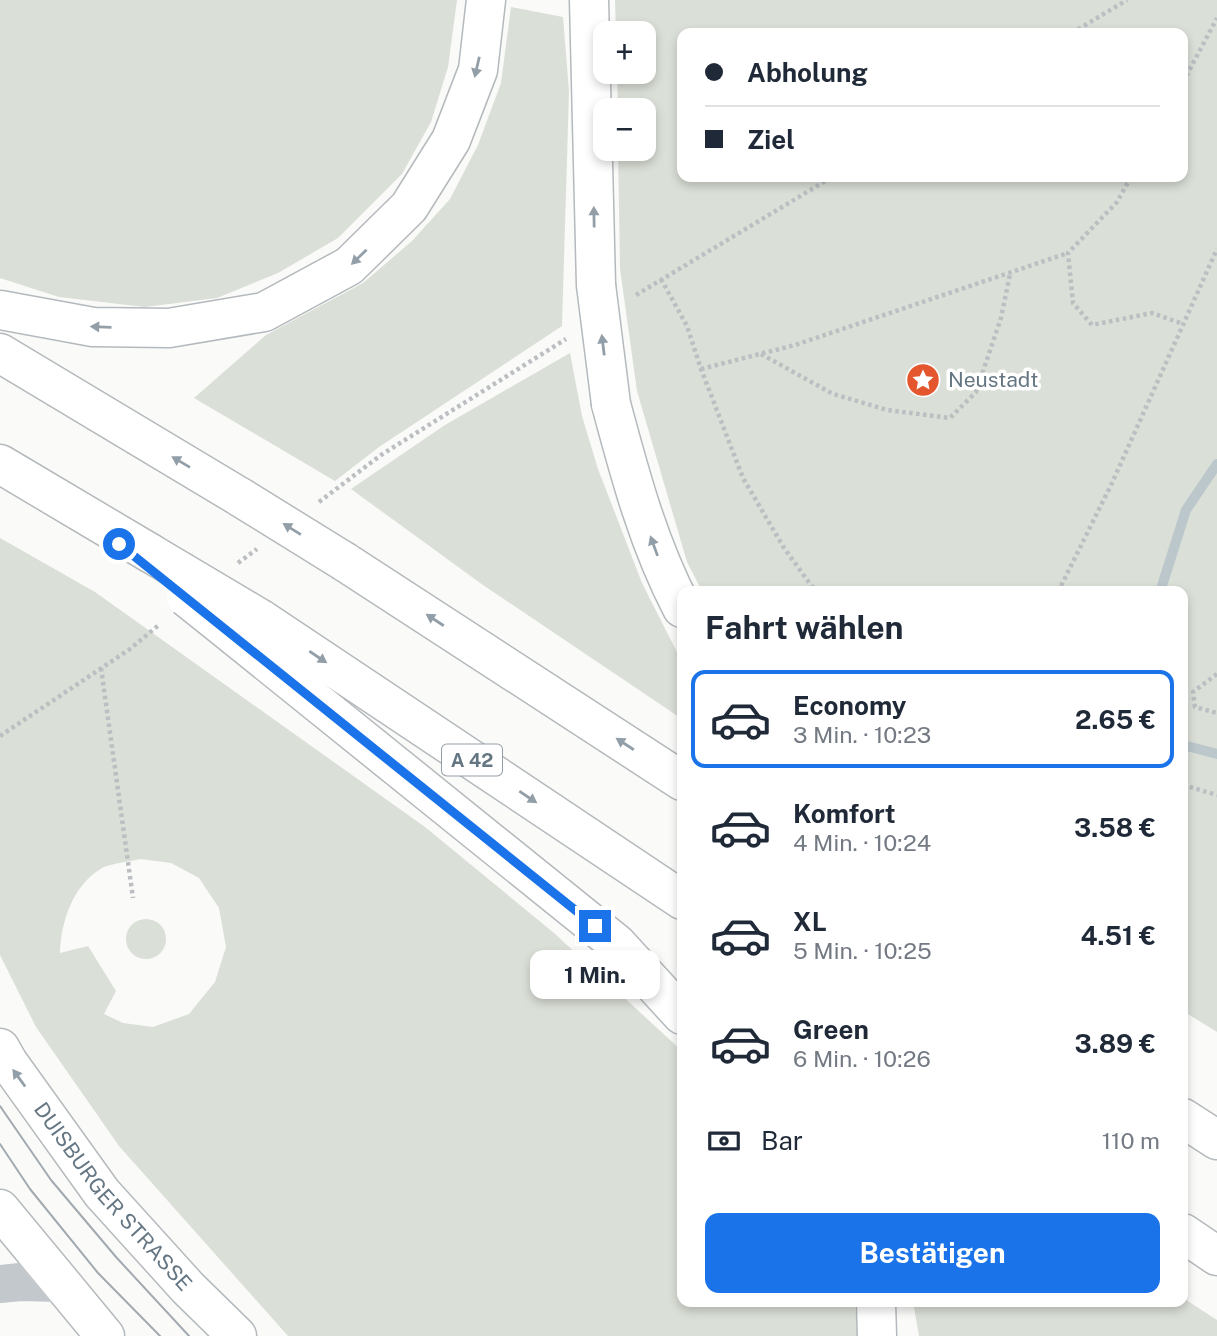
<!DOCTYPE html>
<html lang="de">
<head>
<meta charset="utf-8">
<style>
  body { margin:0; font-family:"Public Sans",sans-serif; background:#f2f2f3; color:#1f2937; height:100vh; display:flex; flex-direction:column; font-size:26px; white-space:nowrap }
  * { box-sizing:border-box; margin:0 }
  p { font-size:23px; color:#747a83 }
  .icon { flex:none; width:38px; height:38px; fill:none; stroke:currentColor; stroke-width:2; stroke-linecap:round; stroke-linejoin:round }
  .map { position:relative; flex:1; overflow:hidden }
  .drawer { position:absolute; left:677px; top:586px; width:511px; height:721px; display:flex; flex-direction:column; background:#fff; border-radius:14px; box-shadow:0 4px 10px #0003 }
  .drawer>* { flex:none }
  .top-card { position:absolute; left:677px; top:28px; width:511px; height:154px; border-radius:14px; box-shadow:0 4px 10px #0003; display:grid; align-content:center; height:154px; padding:0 28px; background:#fff }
  .tools { position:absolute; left:593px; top:21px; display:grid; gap:14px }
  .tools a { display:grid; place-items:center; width:63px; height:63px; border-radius:14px; background:#fff; box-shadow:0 4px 10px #0003; font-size:35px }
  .end { position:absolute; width:32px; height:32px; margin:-16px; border:9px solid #1a73e8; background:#fff; box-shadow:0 0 0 4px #fff }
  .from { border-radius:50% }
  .bubble { position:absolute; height:49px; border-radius:14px; background:#fff; box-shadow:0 4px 10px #0003; font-size:23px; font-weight:700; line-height:49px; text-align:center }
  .top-card b { display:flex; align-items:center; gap:24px; height:66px; font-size:26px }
  .top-card b+b { border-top:2px solid #e0e1e3 }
  .top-card i { width:18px; height:18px; background:#1f2937 }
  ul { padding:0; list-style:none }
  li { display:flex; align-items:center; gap:21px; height:98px; margin:0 14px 10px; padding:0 14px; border:4px solid transparent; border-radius:14px }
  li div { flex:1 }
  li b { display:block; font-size:26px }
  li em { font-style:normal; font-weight:700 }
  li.on { border-color:#1a73e8 }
  li>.icon { width:63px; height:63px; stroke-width:1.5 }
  h2 { padding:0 28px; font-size:32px; line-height:84px }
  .pay { display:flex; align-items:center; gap:18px; height:77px; padding:0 28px; font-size:26px }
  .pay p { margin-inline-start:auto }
  .primary-button { display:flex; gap:14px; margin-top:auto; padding:14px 28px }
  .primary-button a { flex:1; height:80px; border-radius:14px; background:#1a73e8; color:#fff; font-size:28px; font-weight:700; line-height:80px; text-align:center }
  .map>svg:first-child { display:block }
</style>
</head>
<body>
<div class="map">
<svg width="1217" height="1336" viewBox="0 0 1217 1336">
  <rect width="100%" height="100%" fill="#fafaf8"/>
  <g fill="#dadfd7" fill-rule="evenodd">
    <polygon points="0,0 457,0 448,67 431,122 402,174 338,238 278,273 217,298 145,307 59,297 0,278"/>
    <path d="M615 0H1217V1032L1183 1011V592L702 591 687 562 637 391 620 269 618 149H644V110H618L617 72H644V33H616ZM682 33H1183V177H682Z"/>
    <polygon points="511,7 563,17 569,91 562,326 379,447 335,481 194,398 266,335 363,283 412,241 450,199 478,145 501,83"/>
    <polygon points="570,353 582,416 598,469 642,583 682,662 682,719 483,585 351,489 445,425"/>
    <path d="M0 538 95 592 425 827 554 933 682 1051V1302H854L860 1336H288L119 1146 36 1027 0 955ZM140 859 171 863 199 878 219 908 226 947 215 982 189 1014 153 1027 123 1023 104 1014 116 991 88 946 60 953C61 921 73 885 102 868 112 863 129 862 140 859Z"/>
    <circle cx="146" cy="939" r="20"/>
    <polygon points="1183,1298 1217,1320 1217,1336 919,1336 913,1302 1183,1302"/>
  </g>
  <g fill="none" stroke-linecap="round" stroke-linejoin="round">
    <g stroke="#bbc7cb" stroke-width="10">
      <polyline points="1160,592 1186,510 1217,464"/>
      <polyline points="1183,745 1217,754"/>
    </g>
    <g stroke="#b5babe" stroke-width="41">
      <g id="major">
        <path id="s1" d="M0 1048 8 1062 102 1193 188 1288 237 1336"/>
        <polyline points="0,1209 105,1336"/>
      </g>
    </g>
    <g stroke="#b4b9bd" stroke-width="41">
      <g id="highway">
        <polyline points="589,0 596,285"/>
        <polyline points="0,310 93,327 169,328 264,312 349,266 409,207 451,140 478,70 486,0"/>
        <polyline points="0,353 240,497"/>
        <path d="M611 404C630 475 648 543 682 608"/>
        <polyline points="0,464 150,553"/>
        <polyline points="345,562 682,781"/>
        <polyline points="261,619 682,900"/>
        <polyline points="236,637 617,944 682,1015"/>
        <polyline points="1183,1118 1217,1140"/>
        <polyline points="1183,1233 1217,1256"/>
        <polyline points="876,1302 877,1336"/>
      </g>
    </g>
    <g stroke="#bbbfc2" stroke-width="4.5" stroke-dasharray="3.5 3.5" stroke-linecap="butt">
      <polyline points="1072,33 1127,0"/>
      <polyline points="1183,82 1217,18"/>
      <polyline points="1131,177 1117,202 1068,253 1073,303 1092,325 1152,313 1183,324"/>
      <polyline points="661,279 687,326 701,369 743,478 784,548 816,592"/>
      <polyline points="636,295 832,177"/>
      <polyline points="761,354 833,394 887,410 950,418 976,392 1001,318 1010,274"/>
      <polyline points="701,369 795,345 1068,253"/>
      <polyline points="319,502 381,455 566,339"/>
      <polyline points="238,563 257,549"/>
      <polyline points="1058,592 1112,483 1217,249"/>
      <polyline points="101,668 133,898"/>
      <polyline points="1217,674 1193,692 1195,707 1217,713"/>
      <polyline points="0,736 130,649 160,624"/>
      <polyline points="1183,785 1217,795"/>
    </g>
    <polyline stroke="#c3c8cc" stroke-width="38" points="0,1284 20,1282 59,1283"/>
    <use href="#major" stroke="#fff" stroke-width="38"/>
    <use href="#highway" stroke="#fff" stroke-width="38"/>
    <g stroke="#a2aab0" stroke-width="2">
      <polyline points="0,1106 51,1180 116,1257 189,1336"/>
      <polyline points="0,1144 30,1189 98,1273 160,1336"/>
    </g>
    <g stroke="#b4b9bd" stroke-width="41" stroke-linecap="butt">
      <g id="highway-bridge">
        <polyline points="596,285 611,404"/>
        <polyline points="240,497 345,562"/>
        <polyline points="150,553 261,619"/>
        <polyline points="186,597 236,637"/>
      </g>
    </g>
    <use href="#highway-bridge" stroke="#fff" stroke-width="38"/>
  </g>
  <defs><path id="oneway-solid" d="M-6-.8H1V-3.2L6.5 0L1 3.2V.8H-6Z" transform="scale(1.75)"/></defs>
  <g fill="#939fa8">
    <use href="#oneway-solid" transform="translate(477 67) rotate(103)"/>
    <use href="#oneway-solid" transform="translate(594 217) rotate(-91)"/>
    <use href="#oneway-solid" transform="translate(359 257) rotate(136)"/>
    <use href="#oneway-solid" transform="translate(101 327) rotate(-178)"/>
    <use href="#oneway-solid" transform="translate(603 345) rotate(-97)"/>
    <use href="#oneway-solid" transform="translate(181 462) rotate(-149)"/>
    <use href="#oneway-solid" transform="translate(292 529) rotate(-148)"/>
    <use href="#oneway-solid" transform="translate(654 546) rotate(-110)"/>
    <use href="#oneway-solid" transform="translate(435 620) rotate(-147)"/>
    <use href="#oneway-solid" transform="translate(318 657) rotate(34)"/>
    <use href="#oneway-solid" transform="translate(625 744) rotate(-147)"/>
    <use href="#oneway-solid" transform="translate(528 797) rotate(34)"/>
    <use href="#oneway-solid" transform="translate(19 1078) rotate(-126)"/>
  </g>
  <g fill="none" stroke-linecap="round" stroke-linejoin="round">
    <polyline stroke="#1a73e8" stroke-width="9" points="119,544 595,926"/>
  </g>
  <defs>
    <g id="sight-disc" transform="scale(1.75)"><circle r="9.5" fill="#e4572e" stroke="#fff"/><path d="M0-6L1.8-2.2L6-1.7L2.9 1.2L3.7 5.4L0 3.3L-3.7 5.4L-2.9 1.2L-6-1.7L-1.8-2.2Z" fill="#fff"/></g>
  </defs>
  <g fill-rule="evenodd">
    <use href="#sight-disc" x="923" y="380"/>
  </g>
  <g text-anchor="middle" stroke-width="7" stroke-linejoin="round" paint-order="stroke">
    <rect fill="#fff" stroke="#939fa8" stroke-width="2" x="442" y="744.5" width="60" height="31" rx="5"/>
    <g font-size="19" font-weight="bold" fill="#657683">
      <text x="472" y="767">A 42</text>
    </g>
    <g font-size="21" fill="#657683" stroke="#fff" text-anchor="start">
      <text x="948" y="387">Neustadt</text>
    </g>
    <g font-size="21" fill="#657683" stroke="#fff">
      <text dy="7" stroke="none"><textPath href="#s1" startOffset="187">DUISBURGER STRASSE</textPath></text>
    </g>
  </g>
</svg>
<div class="tools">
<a>+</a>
<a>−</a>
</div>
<i class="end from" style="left:119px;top:544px"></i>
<i class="end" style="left:595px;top:926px"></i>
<div class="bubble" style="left:530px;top:950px;width:130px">1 Min.</div>
<div class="top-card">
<b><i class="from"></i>Abholung</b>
<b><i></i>Ziel</b>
</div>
<section class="drawer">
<h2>Fahrt wählen</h2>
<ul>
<li class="on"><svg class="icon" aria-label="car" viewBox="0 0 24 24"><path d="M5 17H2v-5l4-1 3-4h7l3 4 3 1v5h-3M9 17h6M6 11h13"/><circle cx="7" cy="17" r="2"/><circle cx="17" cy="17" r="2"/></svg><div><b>Economy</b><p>3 Min. · 10:23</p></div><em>2.65 €</em></li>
<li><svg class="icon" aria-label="car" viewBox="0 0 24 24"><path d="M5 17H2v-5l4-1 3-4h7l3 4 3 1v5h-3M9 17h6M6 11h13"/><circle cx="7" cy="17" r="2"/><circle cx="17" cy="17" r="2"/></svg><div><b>Komfort</b><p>4 Min. · 10:24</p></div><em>3.58 €</em></li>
<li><svg class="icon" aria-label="car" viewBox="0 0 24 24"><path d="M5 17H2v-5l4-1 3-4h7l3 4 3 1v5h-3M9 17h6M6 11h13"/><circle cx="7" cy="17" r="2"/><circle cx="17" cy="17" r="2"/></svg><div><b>XL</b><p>5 Min. · 10:25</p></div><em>4.51 €</em></li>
<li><svg class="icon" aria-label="car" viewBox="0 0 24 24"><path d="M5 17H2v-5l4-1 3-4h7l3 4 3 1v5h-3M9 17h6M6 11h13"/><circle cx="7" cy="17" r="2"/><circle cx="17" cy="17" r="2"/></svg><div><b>Green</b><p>6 Min. · 10:26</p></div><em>3.89 €</em></li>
</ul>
<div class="pay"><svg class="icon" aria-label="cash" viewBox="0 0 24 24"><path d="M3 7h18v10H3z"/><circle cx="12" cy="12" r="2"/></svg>Bar<p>110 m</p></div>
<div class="primary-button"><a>Bestätigen</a></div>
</section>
</div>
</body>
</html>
